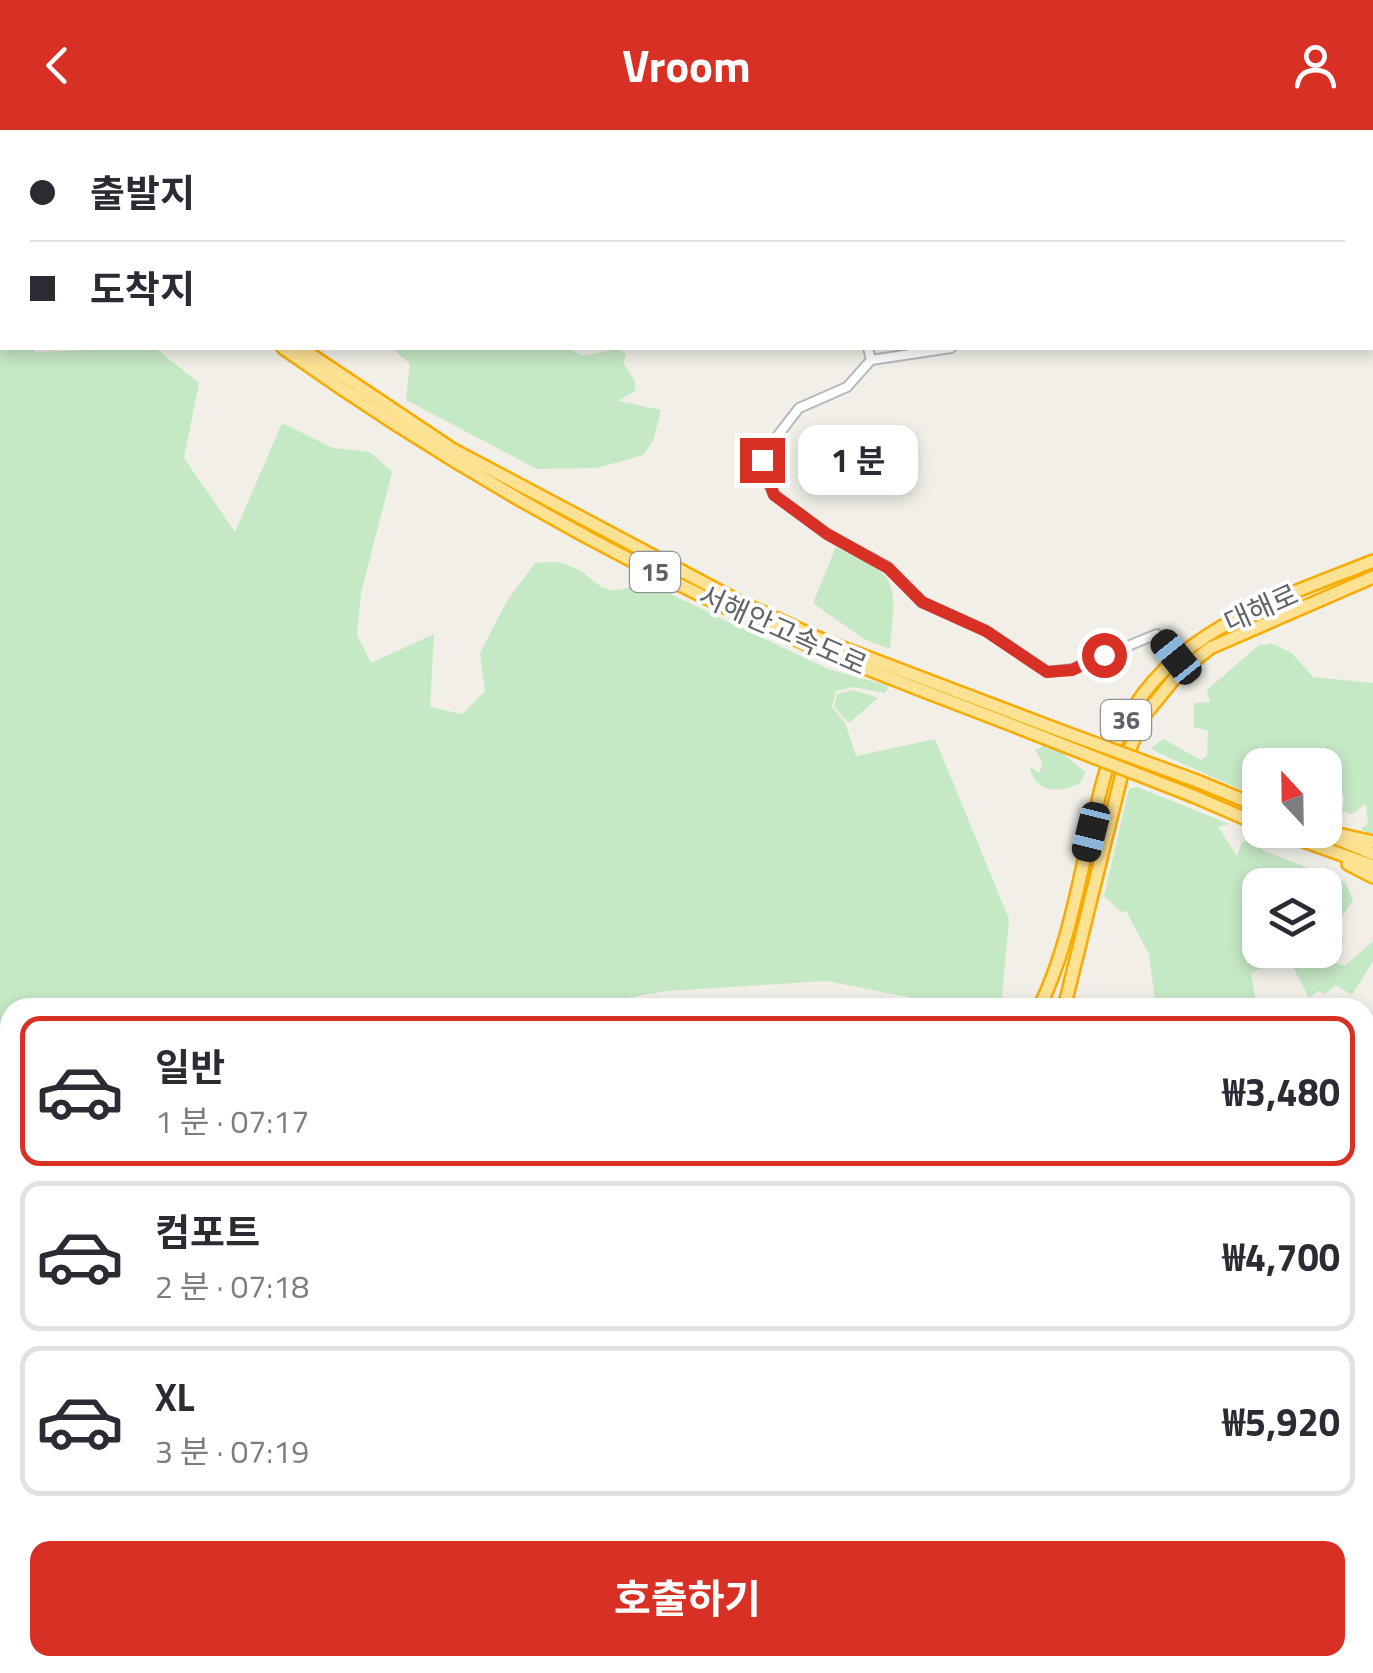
<!DOCTYPE html>
<html lang="ko">
<head>
<meta charset="utf-8">
<style>
  body { margin:0; font-family:"Titillium Web","Noto Sans KR",sans-serif; background:#f2f2f3; color:#2b2b33; height:100vh; display:flex; flex-direction:column; font-size:38px; white-space:nowrap }
  * { box-sizing:border-box; margin:0 }
  p { font-size:32px; color:#7c7c81 }
  .icon { flex:none; width:55px; height:55px; fill:none; stroke:currentColor; stroke-width:2; stroke-linecap:round; stroke-linejoin:round }
  .map { position:relative; flex:1; overflow:hidden }
  .sheet { position:absolute; left:0px; top:868px; width:1375px; height:678px; display:flex; flex-direction:column; background:#fff; border-radius:30px 30px 0 0; box-shadow:0 5px 15px #0003 }
  .sheet>* { flex:none }
  .hud { position:absolute; left:0px; top:0px; width:1375px; height:220px; box-shadow:0 5px 15px #0003; display:grid; align-content:center; height:220px; padding:0 30px; background:#fff }
  .needle { width:65px; rotate:338deg }
  .controls { position:absolute; left:1242px; top:618px; display:grid; gap:20px }
  .controls a { display:grid; place-items:center; width:100px; height:100px; border-radius:20px; background:#fff; box-shadow:0 5px 15px #0003; font-size:50px }
  .end { position:absolute; width:45px; height:45px; margin:-22px; border:12px solid #d93025; background:#fff; box-shadow:0 0 0 5px #fff }
  .from { border-radius:50% }
  .bubble { position:absolute; height:70px; border-radius:20px; background:#fff; box-shadow:0 5px 15px #0003; font-size:32px; font-weight:700; line-height:70px; text-align:center }
  .car { position:absolute; width:30px; height:60px; margin:-30px -15px; border-radius:12px; box-shadow:0 0 8px 2px #0007; background:linear-gradient(#222 24%,#8ab4d8 0 40%,#222 0 76%,#8ab4d8 0 86%,#222 0) }
  .hud b { display:flex; align-items:center; gap:35px; height:95px; font-size:38px }
  .hud b+b { border-top:2px solid #e1e1e2 }
  .hud i { width:25px; height:25px; background:#2b2b33 }
  ul { padding:18px 0 0; list-style:none }
  li { display:flex; align-items:center; gap:30px; height:150px; margin:0 20px 15px; padding:0 10px; border:5px solid #e1e1e2; border-radius:20px }
  li div { flex:1 }
  li b { display:block; font-size:38px }
  li em { font-style:normal; font-weight:700 }
  li.on { border-color:#d93025 }
  li>.icon { width:90px; height:90px; stroke-width:1.5 }
  .cta { display:flex; gap:20px; margin-top:auto; padding:20px 30px }
  .cta a { flex:1; height:115px; border-radius:20px; background:#d93025; color:#fff; font-size:40px; font-weight:700; line-height:115px; text-align:center }
  header { display:flex; justify-content:space-between; align-items:center; height:130px; padding:0 30px; background:#d93025; color:#fff; font-size:45px; font-weight:700 }
  .map>svg:first-child { display:block }
</style>
</head>
<body>
<header><svg class="icon" aria-label="back" viewBox="0 0 24 24"><path d="M15 5l-7 7 7 7"/></svg>Vroom<svg class="icon" aria-label="person" viewBox="0 0 24 24"><circle cx="12" cy="8" r="4"/><path d="M4 21q1-7 8-7t8 7"/></svg></header>
<div class="map">
<svg width="1373" height="1543" viewBox="0 0 1373 1543">
  <rect width="100%" height="100%" fill="#f1efe8"/>
  <g fill="#c5e8c5">
    <path d="M0 174 2 218H32L35 222 155 218 199 253 184 328 235 402 282 293 333 318 370 322 392 342 361 463 357 505 371 533 434 504 430 577 462 584 485 561 480 523 507 471 535 433C543 433 554 431 561 433 600 443 596 476 643 451L828 539 889 556 885 563 854 557 836 561 832 577 845 593 856 626 935 609 1009 789 1001 877H959L827 851 666 861 571 878H10V1096L0 1094Z"/>
    <polygon points="392,218 567,218 582,226 618,219 626,224 623,233 635,251 635,261 618,271 661,280 653,311 643,325 597,338 537,339 406,270 410,234"/>
    <path d="M836 417C901 446 896 452 890 519L864 509 813 473Z"/>
    <polygon points="1272,514 1292,523 1313,547 1373,553 1373,706 1361,699 1368,694 1366,674 1352,684 1342,681 1345,666 1339,661 1329,666 1328,681 1325,679 1325,635 1260,635 1260,668 1150,619 1163,609 1201,630 1207,626 1208,601 1194,597 1194,573 1210,572 1207,560 1259,515"/>
    <polygon points="853,560 878,568 849,593 834,577 837,564"/>
    <path d="M1043 616 1061 622 1085 642 1081 652C1060 665 1034 662 1030 637L1040 643 1042 631 1035 620Z"/>
    <polygon points="1137,657 1229,694 1218,697 1237,726 1242,712 1251,711 1264,721 1345,752 1353,770 1340,789 1343,814 1325,806 1325,755 1260,755 1260,820 1286,820 1288,827 1251,843 1257,877 1156,877 1149,824 1126,781 1121,782 1104,766 1129,659"/>
    <polygon points="1373,811 1373,831 1352,865 1336,855 1325,864 1318,861 1309,868 1294,839 1307,825 1345,836"/>
  </g>
  <g fill="none" stroke-linecap="round" stroke-linejoin="round">
    <g stroke="#aadaff" stroke-width="2.5">
      <polyline points="1191,1535 1194,1538"/>
      <polyline points="1200,1542 1201,1543"/>
    </g>
    <g stroke="#b5b8bc" stroke-width="12">
      <g id="minor">
        <polyline points="607,0 612,2"/>
        <polyline points="868,218 871,230 847,257 799,278 765,322 764,345 774,365 827,404 888,437 921,472 986,501 1047,542 1072,539 1157,504 1178,531"/>
        <polyline points="871,230 951,218"/>
        <polyline points="1365,1292 1373,1298"/>
        <polyline points="0,1321 10,1328"/>
        <polyline points="0,1470 10,1477"/>
        <polyline points="695,1535 701,1543"/>
      </g>
    </g>
    <g stroke="#f9ab00" stroke-width="16">
      <g id="highway">
        <polyline points="19,0 22,2"/>
        <polyline points="39,0 42,2"/>
        <path d="M283 218C442 331 614 429 793 508 879 546 968 577 1055 612"/>
        <polyline points="301,218 452,319 742,473 827,512 1061,601"/>
        <polyline points="1197,651 1260,677"/>
        <polyline points="1193,666 1260,695"/>
        <polyline points="1273,700 1373,736"/>
        <polyline points="1316,700 1373,724"/>
        <polyline points="1338,704 1373,712"/>
        <polyline points="1348,734 1373,747"/>
        <path d="M1039 878C1064 827 1075 771 1087 717 1096 681 1103 642 1118 607 1164 501 1275 471 1373 431"/>
        <polyline points="1064,878 1125,631 1143,587 1179,543 1210,518 1373,447"/>
        <polyline points="1365,1115 1373,1110"/>
        <polyline points="1365,1135 1373,1127"/>
        <polyline points="1365,1151 1373,1143"/>
        <polyline points="1365,1174 1373,1166"/>
        <polyline points="458,1543 460,1535"/>
        <polyline points="479,1543 482,1535"/>
      </g>
    </g>
    <use href="#minor" stroke="#fff" stroke-width="8"/>
    <use href="#highway" stroke="#fde293" stroke-width="11"/>
    <g stroke="#f9ab00" stroke-width="16" stroke-linecap="butt">
      <g id="highway-bridge">
        <polyline points="1061,601 1197,651"/>
        <polyline points="1055,612 1193,666"/>
      </g>
    </g>
    <use href="#highway-bridge" stroke="#fde293" stroke-width="11"/>
  </g>
  <g fill="none" stroke-linecap="round" stroke-linejoin="round">
    <polyline stroke="#d93025" stroke-width="12" points="762,330 774,365 827,404 888,438 922,472 986,501 1047,542 1072,540 1104,525"/>
  </g>
  <g text-anchor="middle" stroke-width="8" stroke-linejoin="round" paint-order="stroke">
    <g fill="#fff" stroke="#8f9295" stroke-width="2.5">
      <rect x="630" y="422" width="50" height="40" rx="8"/>
      <rect x="1101" y="570" width="50" height="40" rx="8"/>
    </g>
    <g font-size="25" font-weight="bold" fill="#5f6368">
      <text x="655" y="451">15</text>
      <text x="1126" y="599">36</text>
    </g>
    <g font-size="28" fill="#5f6368" stroke="#fff">
      <text transform="translate(1261 478) rotate(-24)" y="10">대해로</text>
      <text transform="translate(783 500) rotate(24)" y="10">서해안고속도로</text>
    </g>
  </g>
</svg>
<div class="controls">
<a><svg class="needle" viewBox="-14 -14 28 28"><path d="M0-13l5 13h-10z" fill="#e53935"/><path d="M0 13l5-13h-10z" fill="#7c7c81"/></svg></a>
<a><svg class="icon" aria-label="layers" viewBox="0 0 24 24"><path d="M12 4l9 5-9 5-9-5zM3 14l9 5 9-5"/></svg></a>
</div>
<i class="end from" style="left:1104px;top:525px"></i>
<i class="end" style="left:762px;top:330px"></i>
<div class="bubble" style="left:798px;top:295px;width:120px">1 분</div>
<i class="car" style="left:1176px;top:527px;rotate:321deg"></i>
<i class="car" style="left:1091px;top:702px;rotate:194deg"></i>
<div class="hud">
<b><i class="from"></i>출발지</b>
<b><i></i>도착지</b>
</div>
<section class="sheet">
<ul>
<li class="on"><svg class="icon" aria-label="car" viewBox="0 0 24 24"><path d="M5 17H2v-5l4-1 3-4h7l3 4 3 1v5h-3M9 17h6M6 11h13"/><circle cx="7" cy="17" r="2"/><circle cx="17" cy="17" r="2"/></svg><div><b>일반</b><p>1 분 · 07:17</p></div><em>₩3,480</em></li>
<li><svg class="icon" aria-label="car" viewBox="0 0 24 24"><path d="M5 17H2v-5l4-1 3-4h7l3 4 3 1v5h-3M9 17h6M6 11h13"/><circle cx="7" cy="17" r="2"/><circle cx="17" cy="17" r="2"/></svg><div><b>컴포트</b><p>2 분 · 07:18</p></div><em>₩4,700</em></li>
<li><svg class="icon" aria-label="car" viewBox="0 0 24 24"><path d="M5 17H2v-5l4-1 3-4h7l3 4 3 1v5h-3M9 17h6M6 11h13"/><circle cx="7" cy="17" r="2"/><circle cx="17" cy="17" r="2"/></svg><div><b>XL</b><p>3 분 · 07:19</p></div><em>₩5,920</em></li>
</ul>
<div class="cta"><a>호출하기</a></div>
</section>
</div>
</body>
</html>
